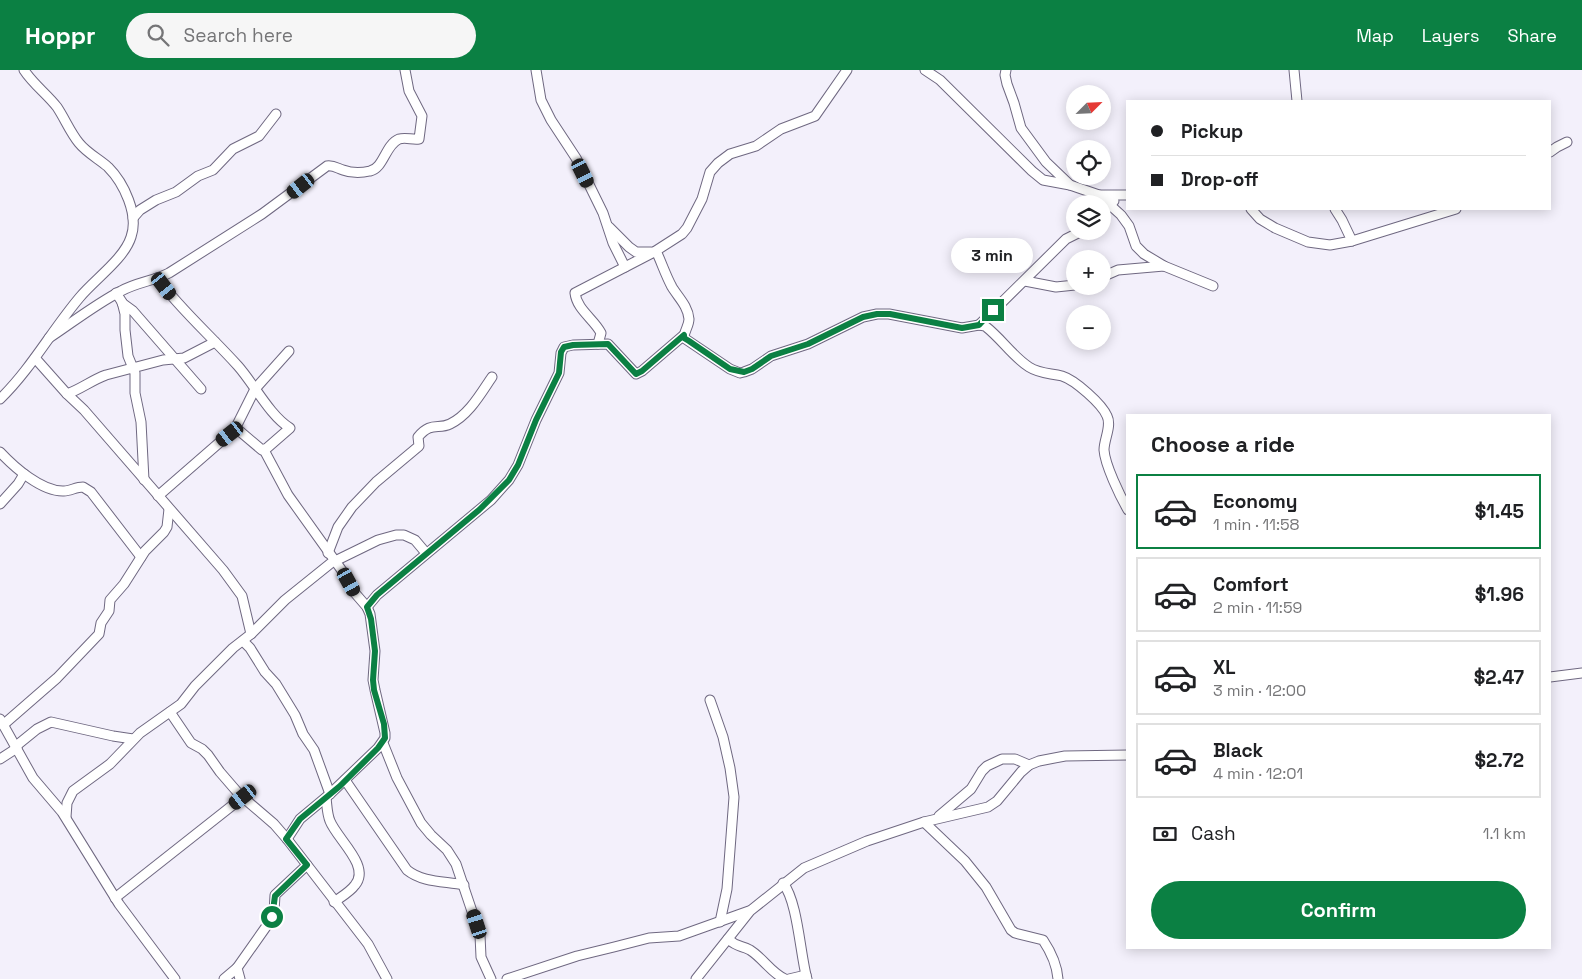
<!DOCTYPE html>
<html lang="en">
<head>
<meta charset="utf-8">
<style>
  body { margin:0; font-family:"Space Grotesk",sans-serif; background:#f6f6f6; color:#202124; height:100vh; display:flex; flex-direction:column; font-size:19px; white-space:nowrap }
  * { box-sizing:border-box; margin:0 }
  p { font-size:16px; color:#757577 }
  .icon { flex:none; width:28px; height:28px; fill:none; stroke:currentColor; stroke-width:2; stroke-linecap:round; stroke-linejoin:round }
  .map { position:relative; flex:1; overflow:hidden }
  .side { position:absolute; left:1126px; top:344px; width:425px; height:535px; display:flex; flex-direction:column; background:#fff; border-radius:0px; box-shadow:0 2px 12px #0003 }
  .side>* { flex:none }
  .guide { position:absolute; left:1126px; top:30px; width:425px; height:110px; border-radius:0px; box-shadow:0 2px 12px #0003; display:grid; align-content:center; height:110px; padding:0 25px; background:#fff }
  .needle { width:32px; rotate:66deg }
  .controls { position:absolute; left:1066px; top:15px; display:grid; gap:10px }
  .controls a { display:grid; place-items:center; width:45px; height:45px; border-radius:50%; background:#fff; box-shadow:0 2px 12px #0003; font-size:25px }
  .end { position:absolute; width:22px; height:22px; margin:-11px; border:6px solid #0b8043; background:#fff; box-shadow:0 0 0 2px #fff }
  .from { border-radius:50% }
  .bubble { position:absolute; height:35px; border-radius:18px; background:#fff; box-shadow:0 2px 12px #0003; font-size:16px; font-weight:700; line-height:35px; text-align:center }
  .car { position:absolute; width:15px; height:30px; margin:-15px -8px; border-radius:6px; box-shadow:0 0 4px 1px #0007; background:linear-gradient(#222 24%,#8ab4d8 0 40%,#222 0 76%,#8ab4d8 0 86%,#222 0) }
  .guide b { display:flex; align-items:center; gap:18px; height:48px; font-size:19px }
  .guide b+b { border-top:1px solid #e0e0e0 }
  .guide i { width:12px; height:12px; background:#202124 }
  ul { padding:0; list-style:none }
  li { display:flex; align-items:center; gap:15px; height:75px; margin:0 10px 8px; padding:0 15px; border:2px solid #e0e0e0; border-radius:0px }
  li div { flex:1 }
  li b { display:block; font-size:19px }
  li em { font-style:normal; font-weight:700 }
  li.on { border-color:#0b8043 }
  li>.icon { width:45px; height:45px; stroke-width:1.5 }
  h2 { padding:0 25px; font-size:22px; line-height:60px }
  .pay { display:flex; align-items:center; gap:12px; height:55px; padding:0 25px; font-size:19px }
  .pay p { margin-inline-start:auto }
  .button { display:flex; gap:10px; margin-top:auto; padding:10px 25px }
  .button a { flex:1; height:58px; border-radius:30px; background:#0b8043; color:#fff; font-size:20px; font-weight:700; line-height:58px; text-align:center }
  header { display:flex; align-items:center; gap:30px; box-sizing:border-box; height:70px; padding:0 25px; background:#0b8043; color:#fff }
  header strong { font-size:24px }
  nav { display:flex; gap:28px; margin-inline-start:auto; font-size:18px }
  .search { width:350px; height:45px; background:#f6f6f6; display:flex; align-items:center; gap:12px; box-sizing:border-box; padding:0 18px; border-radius:28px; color:#757577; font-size:19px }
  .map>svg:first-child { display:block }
</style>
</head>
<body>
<header>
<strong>Hoppr</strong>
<div class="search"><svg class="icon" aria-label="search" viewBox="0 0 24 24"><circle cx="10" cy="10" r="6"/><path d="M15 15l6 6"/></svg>Search here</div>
<nav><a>Map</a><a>Layers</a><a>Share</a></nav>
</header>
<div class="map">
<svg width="1582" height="909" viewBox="0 0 1582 909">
  <rect width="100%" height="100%" fill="#f3f0fb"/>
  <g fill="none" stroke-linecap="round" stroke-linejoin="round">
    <g stroke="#6f6881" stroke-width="11">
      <g id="minor">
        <polyline points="536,0 541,30 551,50 576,88 603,143 613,173 625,197"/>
        <polyline points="925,0 940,10 1032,101 1043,110 1070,115"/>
        <polyline points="1006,0 1005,5 1007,14 1014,33 1021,58 1046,92 1070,115 1099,125 1128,125"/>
        <polyline points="1294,0 1297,31"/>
        <polyline points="1550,82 1557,77 1567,72"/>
        <polyline points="1099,125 1121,145 1129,156 1136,176 1144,184 1164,196"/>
        <polyline points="1251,139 1260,149 1275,158 1308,172 1330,175 1352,171 1456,139"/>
        <polyline points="1335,139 1342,150 1352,171"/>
        <polyline points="1102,144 1114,131"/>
        <polyline points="133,148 140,140 156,130 176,122 198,106 213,100 233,79 259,66 276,44"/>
        <polyline points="609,157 629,177 636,182 651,182"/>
        <polyline points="654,182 682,164 687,158 702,129 710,102 718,93 730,84 756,76 781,59 815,46 847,0"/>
        <polyline points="1102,207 1118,200 1164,196 1213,216"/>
        <path d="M157 208C181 240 211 266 238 296 254 314 270 346 290 358L267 378 262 380 236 358"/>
        <polyline points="1025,211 1056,217 1075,215"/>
        <polyline points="116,223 122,232 125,244 125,260 128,286 135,303 135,323 141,352 144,410"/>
        <polyline points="122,233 133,241 201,319"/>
        <polyline points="979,255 1066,169 1082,161"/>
        <path d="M49 268C73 252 96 234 121 221 137 212 154 211 169 203L262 144 327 96C333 95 337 98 343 100 351 103 362 103 370 101 384 98 385 75 399 69 406 67 412 70 419 69L422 46 409 21 405 0"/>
        <path d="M598 274 601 263C594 249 577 240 575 223L654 182 657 183C662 194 666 206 672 217 678 227 688 236 689 249 689 256 684 261 684 268L730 299 740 303 744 302 752 299 771 286 808 274 863 247 877 244H889L962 258 979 255 985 256C1001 268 1012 286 1029 297 1040 304 1050 303 1062 306 1075 310 1102 334 1107 346 1112 356 1104 369 1104 380 1105 395 1120 426 1128 440"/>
        <polyline points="35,288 67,324 84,340 223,500 242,526 251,564"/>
        <path d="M67 324C81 319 92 310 106 305L163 290 184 288 215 272"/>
        <path d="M0 329C31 299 52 260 80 227 95 209 124 189 131 167 139 145 124 113 108 97 99 89 87 83 79 73 70 62 65 49 57 37 47 24 33 14 24 0"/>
        <polyline points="264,380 288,425 343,502 354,522 367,537 370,544 375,581 373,610 375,620 385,663 385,668 378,678 330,724 300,749 287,769"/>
        <path d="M0 382C14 397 42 422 64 421 70 421 76 417 83 417L91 422 141 487"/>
        <polyline points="158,426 235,359 255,319 289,281"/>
        <polyline points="0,434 18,414 24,404"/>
        <path d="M328 483 338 457 352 437 376 412 419 376 418 367C431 351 438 360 450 354 469 345 481 323 492 307"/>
        <polyline points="367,537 377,525 491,430 509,410 518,395 536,350 559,303 561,283 564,277 573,275 608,274 636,304 642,301 684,265"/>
        <polyline points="243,571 250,578 265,602 276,614 295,645 303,664 314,680 330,724"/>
        <polyline points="1550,607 1582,603"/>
        <polyline points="710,630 723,667 730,698 734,727 727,819 720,852"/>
        <polyline points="170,642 191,673 202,679 208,685 220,702 239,724 274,754 287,769 368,874 387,909"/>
        <polyline points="0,649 33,708 62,742 119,834 175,909"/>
        <polyline points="3,655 57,608 99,564 101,553 109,541 110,530 124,514 145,481 164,462 167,457 169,439"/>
        <polyline points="383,673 397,708 421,753 431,765 447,780 456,794 480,865 481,887 491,909"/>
        <polyline points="16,676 37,659 51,652 113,666 133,669"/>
        <polyline points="0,689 17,678"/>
        <path d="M345 710 407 800C423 813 445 811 464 815"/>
        <path d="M326 728C327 735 327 744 330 751 337 769 371 796 355 815 350 822 341 827 334 832"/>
        <polyline points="939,746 971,719 982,701 987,696 1002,689 1015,689 1029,695"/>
        <polyline points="66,747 67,733 73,721 110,694 140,663 181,634 195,616 233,578 251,564 285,530 331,493 378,470 396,465 404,465 415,470 426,483"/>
        <path d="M924 752 965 791 986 817 1011 860 1015 863 1043 870C1051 882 1057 895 1058 909"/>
        <path d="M783 813C798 832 800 884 807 909"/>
        <polyline points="115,828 243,727"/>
        <path d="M728 869C738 878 741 875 750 880 763 888 771 903 785 909"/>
        <polyline points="224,909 237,898"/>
        <polyline points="240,909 237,898 268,854 274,842 275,825 307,795"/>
        <polyline points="507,909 577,886 614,877 649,868 679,866 749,841"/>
        <polyline points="696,909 750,841 804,798 867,771 924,752 988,737 997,731 1021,702 1029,695 1039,691 1065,686 1128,685"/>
        <polyline points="789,909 806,905"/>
      </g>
    </g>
    <use href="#minor" stroke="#fff" stroke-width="9"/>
  </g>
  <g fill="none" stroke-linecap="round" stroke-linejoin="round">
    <polyline stroke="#0b8043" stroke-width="6" points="272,847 275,826 307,795 286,769 300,749 340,716 378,678 385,668 384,654 374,620 373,610 375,581 371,549 367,537 377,525 479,440 509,410 518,395 536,350 559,303 561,282 564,277 573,275 608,274 636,304 642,301 684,265 684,268 689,271 730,299 744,302 752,299 771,286 808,274 863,247 877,244 890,244 962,258 979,255 993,240"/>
  </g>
</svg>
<div class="controls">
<a><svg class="needle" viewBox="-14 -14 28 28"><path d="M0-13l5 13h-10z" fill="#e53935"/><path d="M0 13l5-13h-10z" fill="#757577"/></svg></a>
<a><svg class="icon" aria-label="locate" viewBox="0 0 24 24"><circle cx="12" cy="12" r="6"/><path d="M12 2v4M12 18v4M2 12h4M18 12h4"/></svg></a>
<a><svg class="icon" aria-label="layers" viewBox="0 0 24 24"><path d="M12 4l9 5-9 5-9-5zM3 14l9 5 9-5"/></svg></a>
<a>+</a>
<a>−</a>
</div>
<i class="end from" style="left:272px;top:847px"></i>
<i class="end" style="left:993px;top:240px"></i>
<div class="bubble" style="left:951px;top:168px;width:82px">3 min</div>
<i class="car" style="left:583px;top:103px;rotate:154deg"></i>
<i class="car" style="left:301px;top:116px;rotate:232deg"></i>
<i class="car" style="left:164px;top:216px;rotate:143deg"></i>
<i class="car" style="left:230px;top:364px;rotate:232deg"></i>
<i class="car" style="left:349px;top:512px;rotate:151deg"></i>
<i class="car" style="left:243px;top:727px;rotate:232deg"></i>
<i class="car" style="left:477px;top:854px;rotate:342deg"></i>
<div class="guide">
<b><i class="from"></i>Pickup</b>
<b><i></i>Drop-off</b>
</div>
<section class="side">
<h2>Choose a ride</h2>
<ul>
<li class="on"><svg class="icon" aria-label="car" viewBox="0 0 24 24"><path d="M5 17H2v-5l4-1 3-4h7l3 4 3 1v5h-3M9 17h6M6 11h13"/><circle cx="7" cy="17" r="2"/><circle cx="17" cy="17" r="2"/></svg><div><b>Economy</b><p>1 min · 11:58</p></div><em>$1.45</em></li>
<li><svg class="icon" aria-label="car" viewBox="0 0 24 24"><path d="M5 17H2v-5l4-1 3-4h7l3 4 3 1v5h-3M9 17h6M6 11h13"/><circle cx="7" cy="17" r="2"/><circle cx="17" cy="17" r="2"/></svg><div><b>Comfort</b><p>2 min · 11:59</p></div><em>$1.96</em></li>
<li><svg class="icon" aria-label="car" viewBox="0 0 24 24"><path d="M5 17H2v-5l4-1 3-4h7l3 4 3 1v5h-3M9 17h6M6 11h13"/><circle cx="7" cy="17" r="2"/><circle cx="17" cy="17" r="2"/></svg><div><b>XL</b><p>3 min · 12:00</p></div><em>$2.47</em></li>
<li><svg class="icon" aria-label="car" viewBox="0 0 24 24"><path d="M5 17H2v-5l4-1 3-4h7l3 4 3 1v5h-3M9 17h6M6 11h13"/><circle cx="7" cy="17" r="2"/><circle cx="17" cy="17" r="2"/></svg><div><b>Black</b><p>4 min · 12:01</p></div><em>$2.72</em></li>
</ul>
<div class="pay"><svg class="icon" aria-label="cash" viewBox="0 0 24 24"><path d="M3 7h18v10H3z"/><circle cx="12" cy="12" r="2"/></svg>Cash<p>1.1 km</p></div>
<div class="button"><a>Confirm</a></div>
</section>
</div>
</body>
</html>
